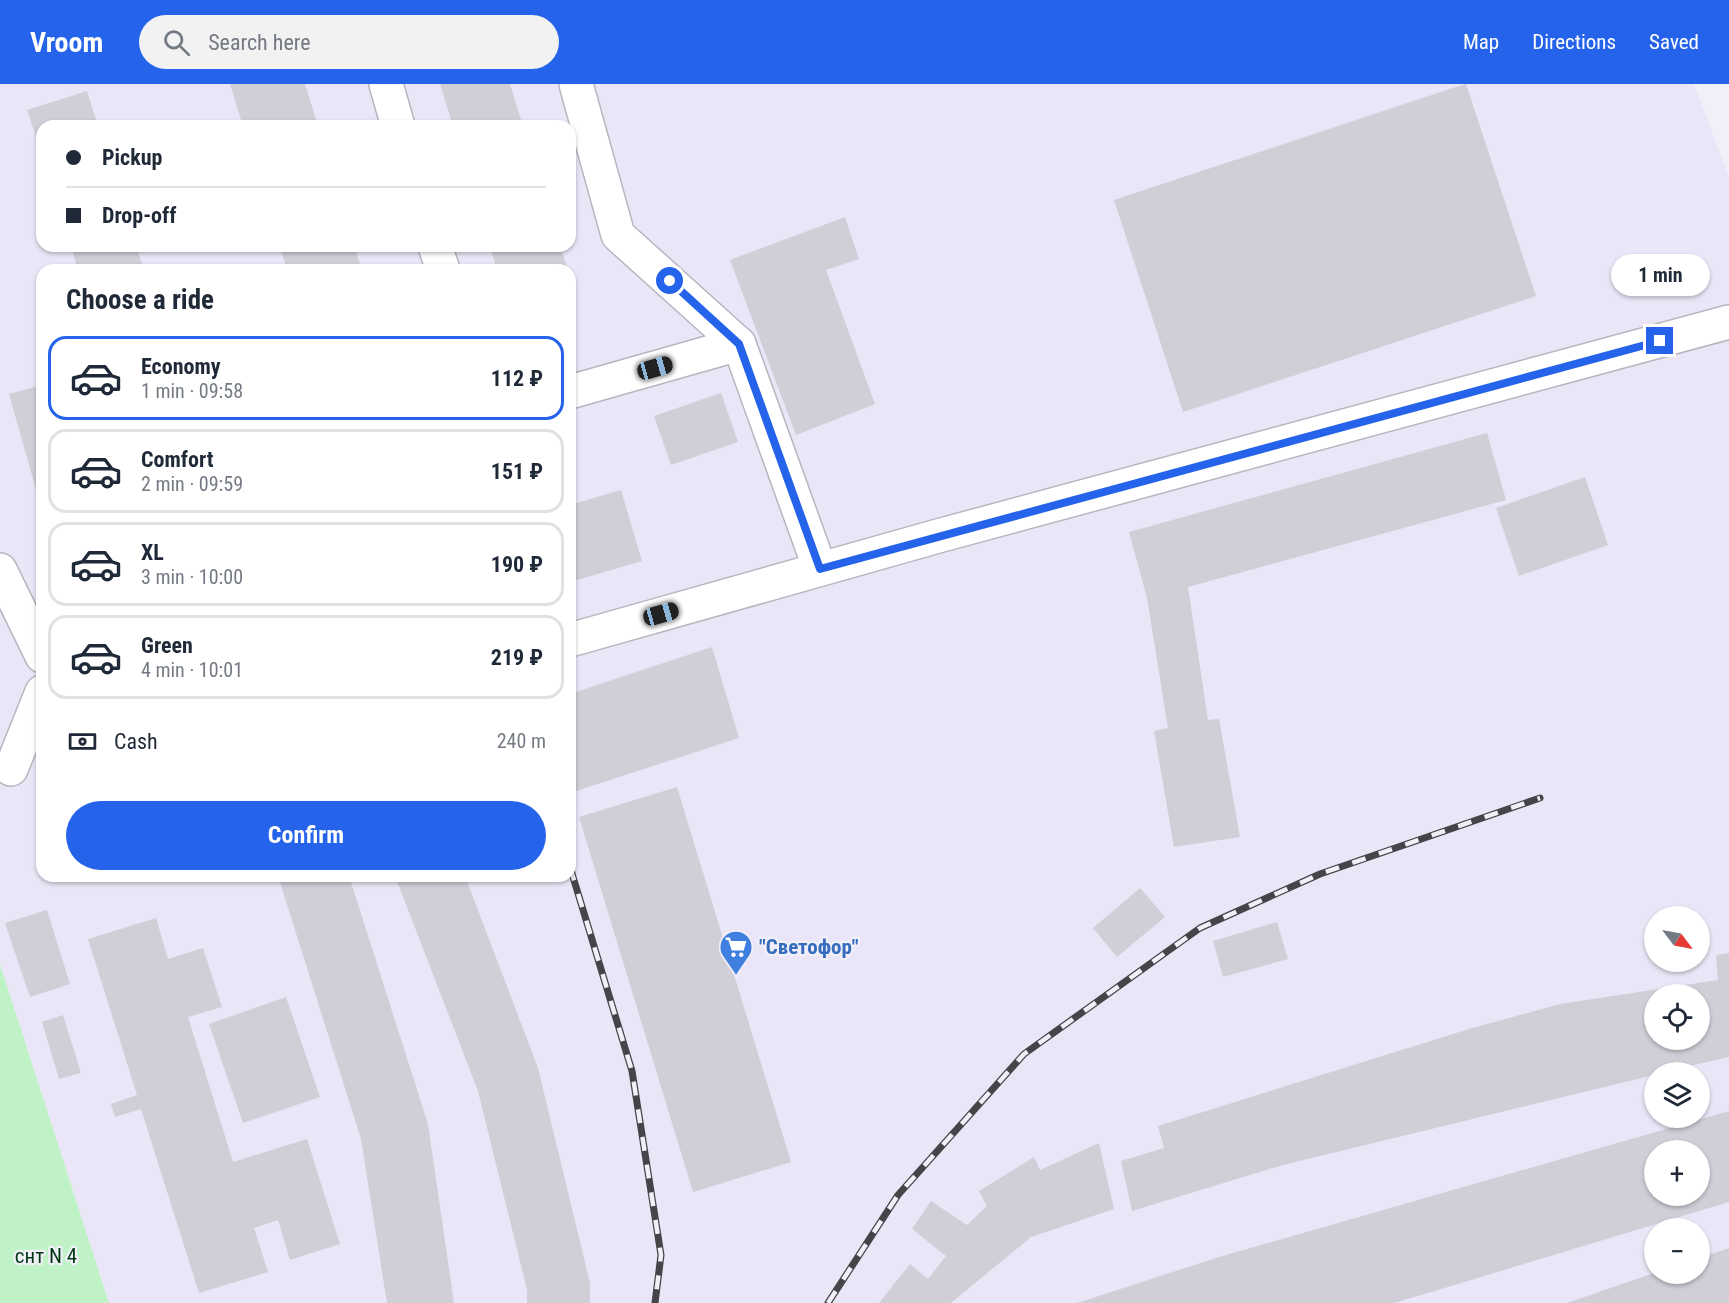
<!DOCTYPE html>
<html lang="en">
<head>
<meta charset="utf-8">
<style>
  body { margin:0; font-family:"Roboto Condensed",sans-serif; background:#f2f2f3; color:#1f2937; height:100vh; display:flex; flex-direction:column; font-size:22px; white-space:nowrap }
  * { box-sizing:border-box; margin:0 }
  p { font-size:20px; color:#747a83 }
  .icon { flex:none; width:33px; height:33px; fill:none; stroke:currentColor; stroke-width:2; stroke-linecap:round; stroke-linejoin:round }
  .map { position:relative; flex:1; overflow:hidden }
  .sheet { position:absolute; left:36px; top:180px; width:540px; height:618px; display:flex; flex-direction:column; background:#fff; border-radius:18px; box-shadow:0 2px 4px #0004 }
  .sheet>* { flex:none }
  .top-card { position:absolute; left:36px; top:36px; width:540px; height:132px; border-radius:18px; box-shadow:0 2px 4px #0004; display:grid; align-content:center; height:132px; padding:0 30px; background:#fff }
  .needle { width:39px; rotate:122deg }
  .buttons { position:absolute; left:1644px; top:822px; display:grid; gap:12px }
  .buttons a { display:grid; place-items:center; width:66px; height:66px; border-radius:50%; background:#fff; box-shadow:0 2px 4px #0004; font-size:30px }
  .end { position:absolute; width:27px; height:27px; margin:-14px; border:8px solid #2563eb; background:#fff; box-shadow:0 0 0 3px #fff }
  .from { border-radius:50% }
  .bubble { position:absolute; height:42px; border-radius:21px; background:#fff; box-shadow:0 2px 4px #0004; font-size:20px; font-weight:700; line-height:42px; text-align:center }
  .car { position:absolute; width:18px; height:36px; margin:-18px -9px; border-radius:8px; box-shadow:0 0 4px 2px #0007; background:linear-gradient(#222 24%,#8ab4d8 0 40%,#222 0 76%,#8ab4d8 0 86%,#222 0) }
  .top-card b { display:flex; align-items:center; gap:21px; height:57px; font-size:22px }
  .top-card b+b { border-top:2px solid #e0e1e3 }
  .top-card i { width:15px; height:15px; background:#1f2937 }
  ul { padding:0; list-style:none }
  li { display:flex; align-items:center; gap:18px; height:84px; margin:0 12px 9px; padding:0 18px; border:3px solid #e0e1e3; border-radius:18px }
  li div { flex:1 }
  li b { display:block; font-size:22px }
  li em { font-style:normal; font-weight:700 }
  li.selected { border-color:#2563eb }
  li>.icon { width:54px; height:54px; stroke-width:1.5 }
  h2 { padding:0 30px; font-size:27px; line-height:72px }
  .pay { display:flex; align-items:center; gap:15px; height:66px; padding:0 30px; font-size:22px }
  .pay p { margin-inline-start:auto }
  .action { display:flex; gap:12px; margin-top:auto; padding:12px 30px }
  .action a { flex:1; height:69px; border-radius:36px; background:#2563eb; color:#fff; font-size:24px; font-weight:700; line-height:69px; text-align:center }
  header { display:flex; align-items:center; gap:36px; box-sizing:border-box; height:84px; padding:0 30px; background:#2563eb; color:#fff }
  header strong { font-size:28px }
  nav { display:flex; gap:33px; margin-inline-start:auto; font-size:21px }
  .search { width:420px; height:54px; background:#f2f2f3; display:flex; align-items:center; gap:15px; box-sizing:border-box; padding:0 21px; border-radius:33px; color:#747a83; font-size:22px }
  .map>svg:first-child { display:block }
</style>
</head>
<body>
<header>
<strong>Vroom</strong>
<div class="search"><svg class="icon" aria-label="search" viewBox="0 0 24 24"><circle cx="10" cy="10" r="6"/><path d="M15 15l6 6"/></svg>Search here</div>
<nav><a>Map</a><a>Directions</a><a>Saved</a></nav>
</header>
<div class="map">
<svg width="1729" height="1219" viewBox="0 0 1729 1219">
  <rect width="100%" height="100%" fill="#f1eff8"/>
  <path fill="#ebe6f7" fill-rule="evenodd" d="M0 0H1694L1729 93V1219H109L0 880ZM42 42H570V162H42ZM42 186H570V792H42ZM1654 832H1700V878H1654ZM1654 910H1700V956H1654ZM1654 988H1700V1034H1654ZM1654 1066H1700V1112H1654ZM1654 1144H1700V1190H1654Z"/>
  <polygon fill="#bff2c7" points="0,880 109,1219 0,1219"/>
  <g fill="#d0ced7" fill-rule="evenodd">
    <polygon points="230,0 305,0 318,42 243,42"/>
    <polygon points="440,0 510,0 523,42 453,42"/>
    <polygon points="1465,0 1466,0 1536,212 1183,328 1114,116"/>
    <polygon points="87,7 98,42 42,42 42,71 27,26"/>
    <polygon points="845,133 859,175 826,186 875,320 796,351 730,176"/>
    <polygon points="71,162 136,162 144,186 78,186"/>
    <polygon points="280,162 354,162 362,186 287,186"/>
    <polygon points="490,162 560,162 568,186 497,186"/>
    <polygon points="42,301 42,423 41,423 9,310"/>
    <polygon points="721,309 738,358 671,381 654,332"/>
    <polygon points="1487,349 1506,416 1188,503 1208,636 1219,635 1240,753 1174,763 1154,647 1168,644 1147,514 1129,448"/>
    <polygon points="1585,393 1608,461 1519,492 1496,424"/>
    <polygon points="621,406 642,477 570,498 570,421"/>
    <polygon points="712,563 739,654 570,709 570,610"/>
    <polygon points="677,703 791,1078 693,1108 579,733"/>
    <polygon points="278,792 349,792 428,1040 454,1219 387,1219 361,1055"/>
    <polygon points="395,792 465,792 538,984 590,1199 590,1219 527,1219 527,1206 478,1007"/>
    <polygon points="1140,804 1165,833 1117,873 1093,844"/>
    <polygon points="47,826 70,900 30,913 5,839"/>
    <polygon points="156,834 168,875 203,864 222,923 188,933 233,1078 307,1055 340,1160 290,1176 278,1136 254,1144 268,1188 199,1209 141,1025 115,1033 111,1020 137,1011 88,855"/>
    <polygon points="1277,838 1288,875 1223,893 1213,857"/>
    <path d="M1729 869V973L1663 988H1654V991L1283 1081 1132 1127 1121 1077 1164 1064 1158 1042 1469 945 1560 920 1718 896 1716 871ZM1654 910H1700V956H1654Z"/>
    <polygon points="286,913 320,1013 243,1039 209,940"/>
    <polygon points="63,931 81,989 59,995 42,938"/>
    <path d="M1729 1027V1118L1428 1209 1394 1219H1077L1219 1173ZM1654 1066H1700V1112H1654Z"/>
    <polygon points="1099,1059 1114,1125 1031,1153 951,1219 879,1219 910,1180 928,1195 946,1172 912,1145 931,1117 967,1141 987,1122 979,1107 1034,1073 1040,1086"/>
    <polygon points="1729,1164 1729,1219 1567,1219 1654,1189 1700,1190 1700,1174"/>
  </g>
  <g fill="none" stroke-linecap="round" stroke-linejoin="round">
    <g stroke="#b8b5be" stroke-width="36">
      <g id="minor">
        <polyline points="386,0 398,42"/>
        <polyline points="576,0 618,151 739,260 820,485"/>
        <polyline points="435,162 443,186"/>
        <polyline points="570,308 739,260"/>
        <polyline points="0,486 42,572"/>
        <polyline points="570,556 938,452 1729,238"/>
        <polyline points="11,685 42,608"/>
      </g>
    </g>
    <use href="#minor" stroke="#fff" stroke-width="33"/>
    <g stroke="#464449" stroke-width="7">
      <g id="rail">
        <polyline points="570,783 632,987 661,1171 655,1219"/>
        <polyline points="828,1219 898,1111 1024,970 1200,844 1320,790 1540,714"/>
      </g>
    </g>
    <use href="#rail" stroke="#f1eff8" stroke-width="4.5" stroke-dasharray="14" stroke-linecap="butt"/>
  </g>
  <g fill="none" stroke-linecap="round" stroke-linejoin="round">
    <polyline stroke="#2563eb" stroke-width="8" points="670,197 739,260 820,485 1660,257"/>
  </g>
  <defs>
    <g id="supermarket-pin" transform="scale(1.725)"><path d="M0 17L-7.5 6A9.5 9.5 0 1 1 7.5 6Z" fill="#3f7fe0" stroke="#f1eff8"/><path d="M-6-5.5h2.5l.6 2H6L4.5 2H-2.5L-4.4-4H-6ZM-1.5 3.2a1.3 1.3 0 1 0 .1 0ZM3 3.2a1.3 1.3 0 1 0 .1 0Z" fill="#fff"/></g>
  </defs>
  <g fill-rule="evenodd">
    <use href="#supermarket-pin" x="736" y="863"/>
  </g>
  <g text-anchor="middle" stroke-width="4.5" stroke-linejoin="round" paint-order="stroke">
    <g font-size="21" font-weight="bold" fill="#366cbe" stroke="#f1eff8" text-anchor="start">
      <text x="759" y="870">"Светофор"</text>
    </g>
    <g font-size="21" fill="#003812" stroke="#f1eff8">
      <text x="46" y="1179">снт N 4</text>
    </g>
  </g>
</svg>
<div class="buttons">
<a><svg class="needle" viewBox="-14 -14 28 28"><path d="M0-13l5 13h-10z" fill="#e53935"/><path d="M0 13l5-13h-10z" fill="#747a83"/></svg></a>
<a><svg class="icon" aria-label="locate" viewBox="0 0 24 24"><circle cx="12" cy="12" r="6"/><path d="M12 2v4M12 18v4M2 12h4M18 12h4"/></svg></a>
<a><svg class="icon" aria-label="layers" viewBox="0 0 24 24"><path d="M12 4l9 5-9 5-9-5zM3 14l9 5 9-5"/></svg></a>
<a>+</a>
<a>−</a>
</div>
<i class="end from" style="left:670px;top:197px"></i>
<i class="end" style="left:1660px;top:257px"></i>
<div class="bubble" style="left:1611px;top:170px;width:99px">1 min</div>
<i class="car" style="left:655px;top:284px;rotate:74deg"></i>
<i class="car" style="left:661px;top:530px;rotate:74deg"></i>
<div class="top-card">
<b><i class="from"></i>Pickup</b>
<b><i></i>Drop-off</b>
</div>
<section class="sheet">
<h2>Choose a ride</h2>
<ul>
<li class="selected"><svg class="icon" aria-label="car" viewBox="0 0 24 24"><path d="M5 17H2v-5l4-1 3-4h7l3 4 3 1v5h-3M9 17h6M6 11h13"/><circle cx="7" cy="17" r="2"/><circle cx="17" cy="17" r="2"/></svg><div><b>Economy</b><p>1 min · 09:58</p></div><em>112 ₽</em></li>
<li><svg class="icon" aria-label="car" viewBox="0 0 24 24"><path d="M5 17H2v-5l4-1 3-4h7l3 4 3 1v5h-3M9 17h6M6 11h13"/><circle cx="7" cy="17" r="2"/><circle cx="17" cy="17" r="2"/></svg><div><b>Comfort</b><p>2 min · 09:59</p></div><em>151 ₽</em></li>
<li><svg class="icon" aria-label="car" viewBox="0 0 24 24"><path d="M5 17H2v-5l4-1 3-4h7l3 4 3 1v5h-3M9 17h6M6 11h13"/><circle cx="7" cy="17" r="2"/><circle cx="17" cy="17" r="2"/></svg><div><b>XL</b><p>3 min · 10:00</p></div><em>190 ₽</em></li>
<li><svg class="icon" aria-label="car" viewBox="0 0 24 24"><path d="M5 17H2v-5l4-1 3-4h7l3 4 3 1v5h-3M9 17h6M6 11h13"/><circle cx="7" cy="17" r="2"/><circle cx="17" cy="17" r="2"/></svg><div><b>Green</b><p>4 min · 10:01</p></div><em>219 ₽</em></li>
</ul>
<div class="pay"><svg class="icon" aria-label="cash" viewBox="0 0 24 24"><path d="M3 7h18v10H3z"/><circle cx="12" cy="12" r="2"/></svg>Cash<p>240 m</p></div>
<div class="action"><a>Confirm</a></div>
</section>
</div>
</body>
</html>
